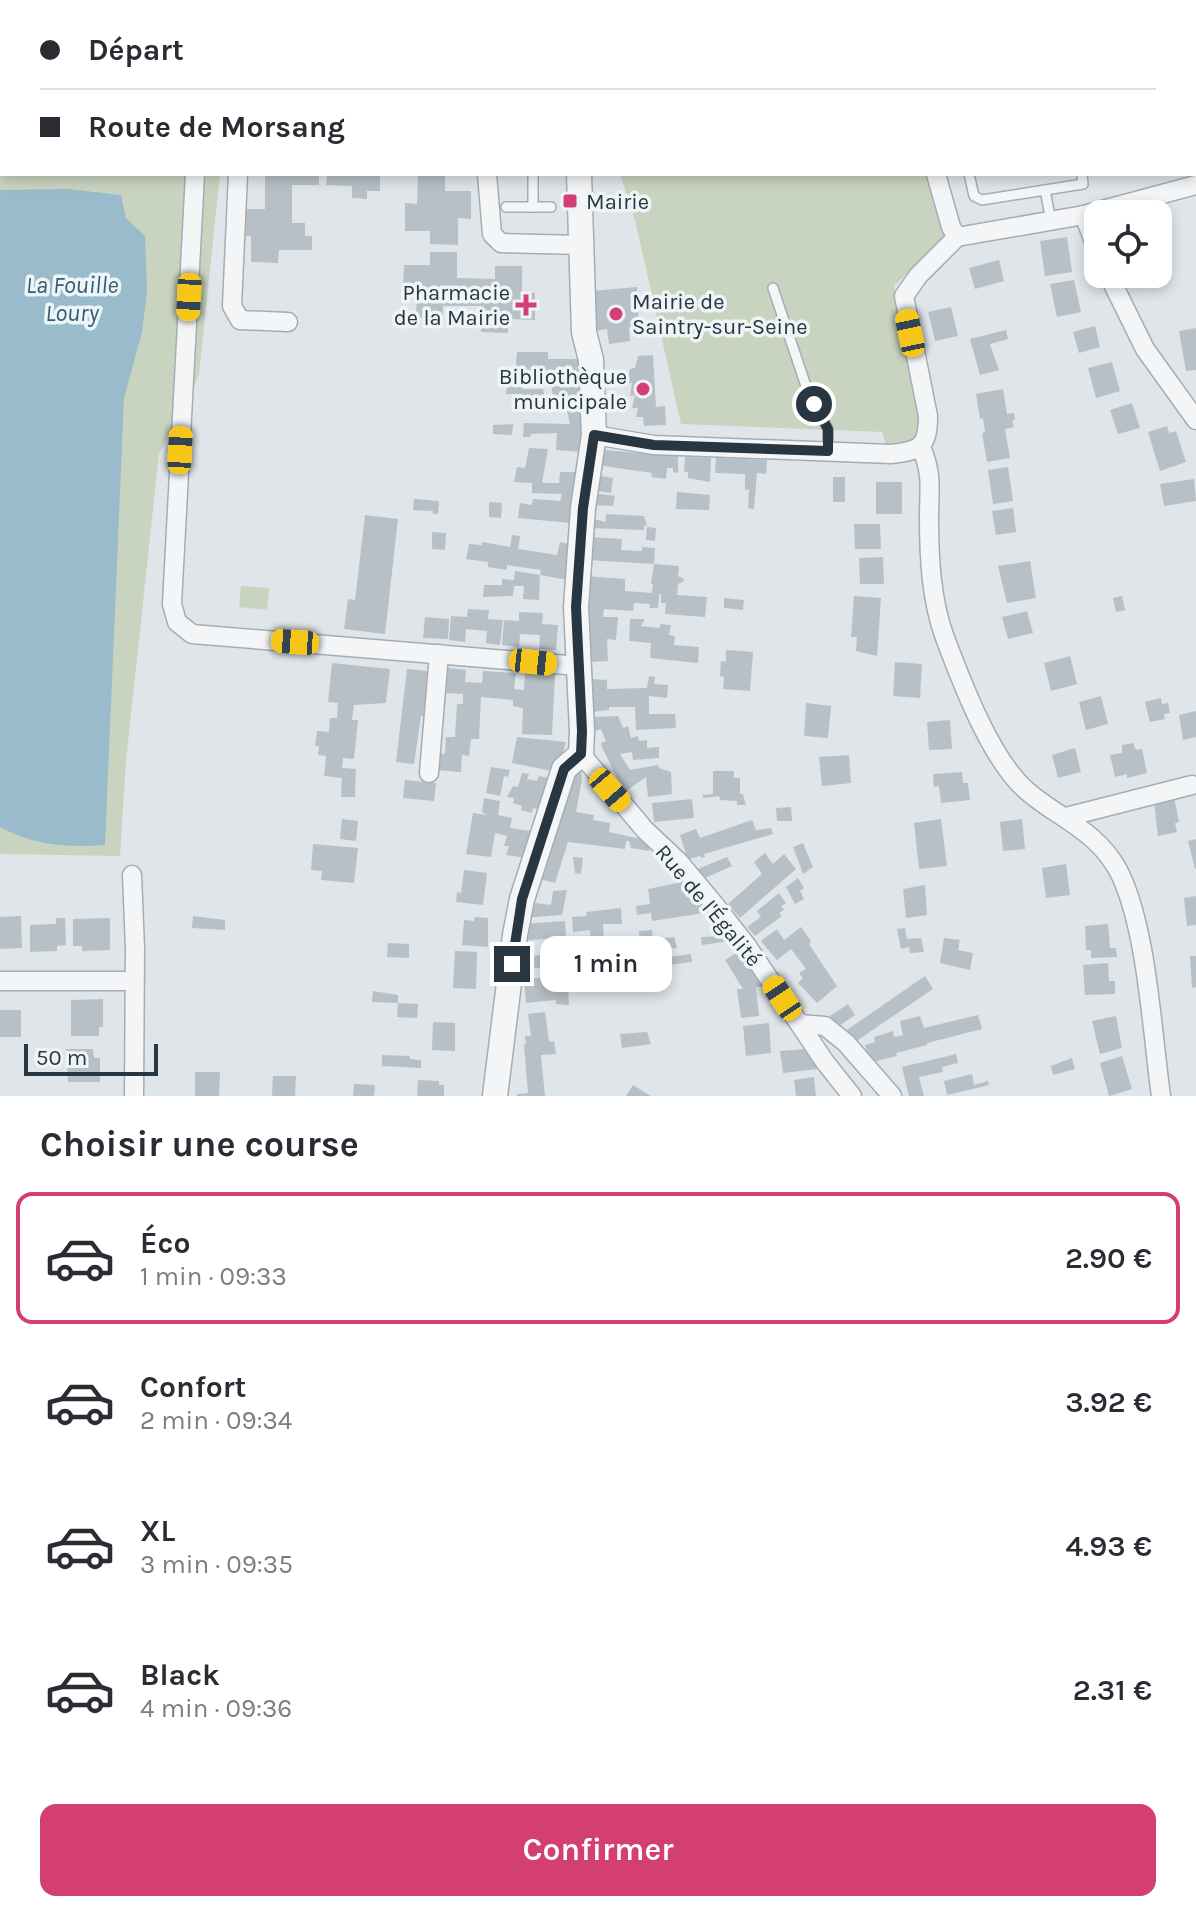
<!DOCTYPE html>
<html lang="fr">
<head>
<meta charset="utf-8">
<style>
  body { margin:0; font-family:Karla,sans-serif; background:#f2f2f3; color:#2b2b33; height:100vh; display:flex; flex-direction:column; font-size:30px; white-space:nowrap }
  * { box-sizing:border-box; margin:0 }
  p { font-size:26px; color:#7c7c81 }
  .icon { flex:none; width:44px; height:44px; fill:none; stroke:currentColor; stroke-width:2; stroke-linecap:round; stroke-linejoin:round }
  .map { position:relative; height:1096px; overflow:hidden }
  .details { display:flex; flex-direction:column; background:#fff; flex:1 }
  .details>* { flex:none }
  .hud { position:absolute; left:0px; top:0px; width:1196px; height:176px; box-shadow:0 4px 12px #0003; display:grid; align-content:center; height:176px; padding:0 40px; background:#fff }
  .fabs { position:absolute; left:1084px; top:200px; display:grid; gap:16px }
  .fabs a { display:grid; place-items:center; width:88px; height:88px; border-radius:16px; background:#fff; box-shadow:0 4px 12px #0003; font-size:40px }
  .scale { position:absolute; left:24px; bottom:20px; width:134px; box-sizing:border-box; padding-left:8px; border:4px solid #283641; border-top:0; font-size:22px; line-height:28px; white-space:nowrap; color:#283641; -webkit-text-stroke:6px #eff4f7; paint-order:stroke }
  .end { position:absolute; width:36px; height:36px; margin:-18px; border:10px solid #283641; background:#fff; box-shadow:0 0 0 4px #fff }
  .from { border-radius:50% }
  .bubble { position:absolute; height:56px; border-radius:16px; background:#fff; box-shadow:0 4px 12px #0003; font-size:26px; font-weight:600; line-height:56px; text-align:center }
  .car { position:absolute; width:24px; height:48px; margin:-24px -12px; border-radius:10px; box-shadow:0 0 6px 2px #0007; background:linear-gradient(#f5c518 24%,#345 0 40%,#f5c518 0 76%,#345 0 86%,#f5c518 0) }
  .hud b { display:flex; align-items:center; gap:28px; height:76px; font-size:30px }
  .hud b+b { border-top:2px solid #e1e1e2 }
  .hud i { width:20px; height:20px; background:#2b2b33 }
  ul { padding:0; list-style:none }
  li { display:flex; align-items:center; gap:24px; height:132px; margin:0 16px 12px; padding:0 24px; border:4px solid transparent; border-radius:16px }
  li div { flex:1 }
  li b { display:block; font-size:30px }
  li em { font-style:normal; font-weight:600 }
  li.active { border-color:#d43f73 }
  li>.icon { width:72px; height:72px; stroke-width:1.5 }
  h2 { padding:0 40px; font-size:36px; line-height:96px }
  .button { display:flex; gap:16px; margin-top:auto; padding:16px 40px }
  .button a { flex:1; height:92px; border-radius:16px; background:#d43f73; color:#fff; font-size:32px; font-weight:600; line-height:92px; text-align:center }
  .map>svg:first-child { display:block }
</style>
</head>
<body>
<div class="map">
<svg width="1196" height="1096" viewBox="0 0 1196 1096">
  <rect width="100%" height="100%" fill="#e0e5e9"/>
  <rect fill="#cdd5db" x="643" y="0" width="243" height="2"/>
  <g fill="#c9d4c0">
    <polygon points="0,0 210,0 210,2 2,2 2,174 220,174 199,375 159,454 126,761 120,856 0,854"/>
    <path d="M620 174H932L947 235 894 286 921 412C920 442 913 442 886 446L882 432 681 424 635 220Z"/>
    <polygon points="241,586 269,588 267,610 239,607"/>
  </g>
  <path fill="#99bbcb" d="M68 189 121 195 126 218 145 236 147 292 142 332 124 398 105 845C68 848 32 845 0 827V190Z"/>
  <g fill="#b7c0c6">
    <polygon points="265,174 319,174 319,185 292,185 292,223 305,223 305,236 312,236 312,250 279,250 278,263 251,262 251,236 246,236 246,209 265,209"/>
    <polygon points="327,174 380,174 380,191 367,191 367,199 352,198 352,186 326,185"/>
    <polygon points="418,174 445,174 445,191 471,191 471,219 458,218 458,245 430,244 430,231 405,231 405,203 417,204"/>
    <polygon points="1067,237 1072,272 1045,276 1040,241"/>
    <polygon points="1161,250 1169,267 1158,270 1158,251"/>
    <polygon points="430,252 457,252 457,278 495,279 495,266 522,266 522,292 535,293 535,320 508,319 508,333 481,332 481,306 443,306 443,318 416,318 417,292 403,292 404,265 430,265"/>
    <polygon points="999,260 1004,281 975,289 969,268"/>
    <polygon points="1133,274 1155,274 1146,278 1148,282 1138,286"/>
    <polygon points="1074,280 1081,312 1057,317 1050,284"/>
    <polygon points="637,287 639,326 629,327 630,341 609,344 607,329 595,331 592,291"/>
    <polygon points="951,307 958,336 935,341 928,312"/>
    <polygon points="1095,326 1100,347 1079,353 1073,332"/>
    <polygon points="1196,328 1196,370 1186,371 1179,331"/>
    <polygon points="1006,330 1008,339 990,344 999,370 980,375 970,339"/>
    <polygon points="517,352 548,352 548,359 580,359 583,452 556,450 557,433 531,434 530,437 523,437 524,423 570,424 567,410 550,412 549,404 555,403 551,386 568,386 568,374 515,375"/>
    <polygon points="653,355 656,407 665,406 666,425 644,426 643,417 636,417 638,408 632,408 635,395 630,396 632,383 627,383 630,369 635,368 638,356"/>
    <polygon points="1112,362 1120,391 1096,398 1088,368"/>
    <polygon points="507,384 523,384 523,389 543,389 546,402 523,402 523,394 506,394"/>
    <polygon points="1003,389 1007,414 1014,413 1015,420 1012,421 1014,427 1005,429 1010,458 987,462 982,433 985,432 983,418 980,419 976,394"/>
    <polygon points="1132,403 1140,428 1118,434 1110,410"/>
    <polygon points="513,424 512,435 493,434 493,425"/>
    <polygon points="1167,426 1169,433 1176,431 1186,462 1160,471 1148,432"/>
    <polygon points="529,448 548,449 542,483 559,483 560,472 580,472 570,523 518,518 520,503 532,505 533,499 560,501 562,494 532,493 532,483 514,482 517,467 525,468"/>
    <polygon points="604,450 678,456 678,473 673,472 673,468 667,468 666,479 651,477 652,473 597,465 599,453"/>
    <polygon points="685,457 711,458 710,482 688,478 688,472 684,472"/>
    <polygon points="716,458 767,460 766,474 757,473 754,509 748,508 749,489 745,490 745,474 715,473"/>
    <polygon points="1008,467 1013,501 993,504 988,470"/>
    <polygon points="595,475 613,478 611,493 593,490"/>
    <rect x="833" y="477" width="12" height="25"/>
    <polygon points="1194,479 1196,501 1164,506 1160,484"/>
    <rect x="876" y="482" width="26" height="32"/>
    <polygon points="677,492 710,495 709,510 676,509"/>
    <polygon points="593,493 615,496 613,506 591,505"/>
    <polygon points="414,499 439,501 438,514 433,514 433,511 413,510"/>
    <polygon points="489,502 502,503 501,518 489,517"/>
    <polygon points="1013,508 1016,532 996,535 992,511"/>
    <polygon points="606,514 644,516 647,526 644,526 644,530 589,528 590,518 606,522"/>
    <polygon points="365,515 398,519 385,634 344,629 348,599 355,600"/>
    <polygon points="854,524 880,524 881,549 855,549"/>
    <polygon points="647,527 656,528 655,541 646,540"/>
    <polygon points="432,532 446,533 445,550 432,549"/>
    <polygon points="512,535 520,536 518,549 557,555 560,542 569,544 568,580 540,575 541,570 507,565 507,570 488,567 488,562 466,559 469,544 482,545 482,542 510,547"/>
    <polygon points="588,537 622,539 621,550 642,551 642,547 655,548 654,564 587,560"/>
    <polygon points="883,557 884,584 860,584 859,558"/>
    <polygon points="1030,561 1036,598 1007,603 998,566"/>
    <polygon points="654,564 679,566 678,576 683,578 684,581 678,584 677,595 707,597 705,617 665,614 666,603 661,603 661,594 659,594 658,608 649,608 650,604 634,603 633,611 604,609 603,617 618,617 616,640 607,639 608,661 590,662 586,576 625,579 625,591 652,593 653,584 651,584"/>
    <polygon points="515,571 540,575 539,600 523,599 524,586 514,586 513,596 483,597 484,585 502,585 502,579 514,580"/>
    <polygon points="854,596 881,598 877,656 856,651 857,637 851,637"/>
    <polygon points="1122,596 1125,610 1116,612 1113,598"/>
    <polygon points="724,598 744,600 743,610 724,608"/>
    <polygon points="468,609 489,610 488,619 503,620 500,645 486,643 487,631 466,629 465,642 449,640 451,616 467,617"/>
    <polygon points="1027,611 1033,633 1008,639 1002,617"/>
    <polygon points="519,612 543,613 542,624 558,625 556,650 539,649 540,635 520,634 519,647 502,645 504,620 519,621"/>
    <polygon points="425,617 449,619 448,639 423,638"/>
    <polygon points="630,619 645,619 641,626 660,628 660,624 671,625 669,635 675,636 674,645 699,647 698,663 650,658 651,643 629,641"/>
    <polygon points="726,650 753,652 750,691 723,689 724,677 720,676 721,661 726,662"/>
    <polygon points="1070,656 1077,684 1051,691 1044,663"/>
    <polygon points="895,662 922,664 920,698 893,696"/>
    <polygon points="332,663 390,669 386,703 354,705 352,720 358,720 354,759 343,758 342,768 356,769 355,797 341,797 342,778 324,776 326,756 318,755 319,746 315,746 317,731 329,732 330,718 337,718 338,703 328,702"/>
    <polygon points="448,668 466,670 465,682 482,683 483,671 516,673 514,689 524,690 525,673 555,674 552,735 522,734 523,708 513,706 513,700 481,697 479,739 471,739 469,756 462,755 461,772 436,770 438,753 445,754 446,737 455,737 457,704 463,704 463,694 446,693"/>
    <polygon points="407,669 428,671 426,717 421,716 414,764 396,762"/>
    <polygon points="649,676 655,677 654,684 668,685 667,698 649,696 649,714 675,714 676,728 636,730 635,707 609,707 609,710 592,712 591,679 607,680 607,689 647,688"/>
    <polygon points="1101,696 1108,724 1086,730 1079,702"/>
    <polygon points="1161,698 1162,704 1168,703 1170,713 1164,714 1165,719 1150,722 1145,702"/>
    <polygon points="806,703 831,706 828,738 804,736"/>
    <polygon points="1196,711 1196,737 1183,740 1179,715"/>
    <polygon points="618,716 623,728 628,726 631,738 638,736 639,741 647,740 647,748 659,747 659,758 633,760 632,752 620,754 630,770 658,765 659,768 671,772 672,794 648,797 646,777 626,791 617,778 602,747 601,743 606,741 601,729 595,731 593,717"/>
    <polygon points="950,720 952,749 929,750 927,722"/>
    <polygon points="517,737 566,742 557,772 512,763"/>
    <polygon points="1133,743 1136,750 1142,749 1147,773 1127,778 1127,774 1115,777 1110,755 1122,753 1122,745"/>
    <polygon points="1075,748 1081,772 1058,778 1052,755"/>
    <polygon points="849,755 851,783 822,786 819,757"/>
    <polygon points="491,767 510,770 508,777 504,776 500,796 486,793"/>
    <polygon points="571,771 581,772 582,779 576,812 594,815 593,820 610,823 609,832 650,841 649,851 631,848 629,841 626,841 625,849 568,842 555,883 535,878"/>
    <polygon points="713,771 734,771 734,778 740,778 740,794 743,794 746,805 737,805 737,801 720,800 719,796 703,798 703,795 713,794"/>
    <polygon points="962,772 963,783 968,783 970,800 941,803 939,786 934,787 933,774"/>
    <polygon points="522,773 529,774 527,779 537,781 539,776 553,779 542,810 533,808 532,813 521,810 522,806 513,803 514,798 507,797 513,786 518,787"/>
    <polygon points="405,780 436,783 434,801 403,798"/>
    <polygon points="1174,797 1179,822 1175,823 1177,832 1158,836 1154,802"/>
    <polygon points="484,798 500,801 498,815 512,818 510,828 531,831 527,841 531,841 526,858 506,855 509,846 504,846 507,836 495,833 491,857 466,854 473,813 487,815 482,812"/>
    <polygon points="692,799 694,818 654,822 652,803"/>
    <polygon points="791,807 792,821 777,821 776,808"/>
    <polygon points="342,819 358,821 356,841 340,839"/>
    <polygon points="941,819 947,866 919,869 914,823"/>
    <polygon points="1022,819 1025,849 1003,851 1000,822"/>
    <polygon points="752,820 756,830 771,828 773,834 704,854 705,857 701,858 700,856 689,859 687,857 680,835 696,829 700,838"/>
    <polygon points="1196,839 1196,869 1195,869 1188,841"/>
    <polygon points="803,843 813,867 803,874 793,847"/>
    <polygon points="313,844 358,848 354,883 321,880 322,871 311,870"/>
    <polygon points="765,853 773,864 784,854 796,869 740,918 728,904 762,874 754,862"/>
    <polygon points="573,857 583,858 581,874 575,873"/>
    <polygon points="727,857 732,866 705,878 698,869"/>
    <polygon points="1066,864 1070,895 1046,898 1042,868"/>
    <polygon points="464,870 487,873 483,905 456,902 457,892 461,893"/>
    <polygon points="798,878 804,888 800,891 804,899 795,904 786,887"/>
    <polygon points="687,881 711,912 652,921 651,913 637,915 636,906 650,904 648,889"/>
    <polygon points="925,885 927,915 906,918 903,889"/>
    <polygon points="567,890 562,915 524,918 528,902 551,905 553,891"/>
    <polygon points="779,893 786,903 781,906 784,910 779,913 782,916 755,936 747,927 761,917 757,911"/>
    <polygon points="1196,896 1196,925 1187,926 1184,898"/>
    <polygon points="621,908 622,924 603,924 605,961 592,962 592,950 596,950 596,947 591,947 590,930 573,932 572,917 587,916 586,912"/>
    <polygon points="21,916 22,948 0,949 0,917"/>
    <polygon points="193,916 225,920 225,930 192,928"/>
    <polygon points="475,917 488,918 488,947 462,945 464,920 474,921"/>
    <polygon points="56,918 65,918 66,945 57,946 57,951 30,952 30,925 56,924"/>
    <polygon points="110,918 110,950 82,951 82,946 73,946 73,919"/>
    <polygon points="565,921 566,937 521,941 523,924"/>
    <polygon points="1108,924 1110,948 1116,948 1117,957 1091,958 1091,950 1086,950 1085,926"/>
    <polygon points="801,927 811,941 809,944 837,986 817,1003 798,983 803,978 799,973 806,969 791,949 777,960 761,941 777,929 784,940"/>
    <polygon points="905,928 907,939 921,938 924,952 910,953 909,947 901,949 897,929"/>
    <polygon points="652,930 653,940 674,937 677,948 650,951 649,943 640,944 639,931"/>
    <polygon points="725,930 730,941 702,945 701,937 721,936 720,933"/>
    <polygon points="944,938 960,940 958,950 973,953 970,970 940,963"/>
    <polygon points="388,943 409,944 409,958 387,957"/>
    <polygon points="741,950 764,987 756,987 759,1016 741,1018 737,989 743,989 725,960"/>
    <polygon points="455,951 477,952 476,989 453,988"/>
    <polygon points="691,954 692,962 669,965 668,957"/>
    <polygon points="541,955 541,958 549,957 549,967 517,970 519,957"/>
    <polygon points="566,955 574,955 575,965 566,966 567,975 555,976 555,966 566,965"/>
    <polygon points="1190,956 1196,956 1196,987 1192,988"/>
    <polygon points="1108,963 1109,981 1115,981 1115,994 1085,995 1083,965"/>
    <polygon points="925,976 933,989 852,1044 844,1032"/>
    <polygon points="547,977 551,988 568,986 569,1005 556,1004 556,1000 526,1003 524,979"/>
    <polygon points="373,991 398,995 398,1003 418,1004 417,1018 397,1017 398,1003 372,1002"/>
    <polygon points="103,999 103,1027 99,1027 99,1036 71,1036 71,1000"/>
    <polygon points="848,1004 855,1015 839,1026 830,1016"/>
    <rect x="0" y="1010" width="21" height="27"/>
    <polygon points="545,1012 549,1042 554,1041 556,1054 541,1055 545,1096 517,1096 517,1094 528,1093 524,1045 526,1044 525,1036 531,1036 528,1014"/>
    <polygon points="978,1015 982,1029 927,1043 927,1045 896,1053 897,1056 873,1062 872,1059 869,1059 865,1045 875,1042 874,1037 893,1031 894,1037 903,1035 900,1021 920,1016 924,1028"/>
    <polygon points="1116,1016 1122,1048 1100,1054 1092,1021"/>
    <polygon points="433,1022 455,1023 455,1051 432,1050"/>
    <polygon points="769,1023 771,1053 746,1056 743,1026"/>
    <polygon points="647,1032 651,1044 622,1048 620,1034"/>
    <polygon points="66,1049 93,1049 94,1058 100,1058 100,1082 68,1082"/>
    <polygon points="805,1049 818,1069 783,1073 780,1051"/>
    <polygon points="956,1054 958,1063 942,1067 943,1072 919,1077 924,1096 909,1096 902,1067"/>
    <polygon points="382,1055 410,1056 410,1059 421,1060 421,1068 382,1066"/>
    <polygon points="1122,1056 1132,1089 1109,1096 1100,1063"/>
    <polygon points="1072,1058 1075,1069 1053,1075 1051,1066"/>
    <polygon points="195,1072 220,1072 219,1096 195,1096"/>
    <polygon points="972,1074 974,1085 988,1081 989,1085 947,1095 944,1081"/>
    <polygon points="273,1076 296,1076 295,1096 272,1096"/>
    <polygon points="814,1077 816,1096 796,1096 794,1080"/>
    <polygon points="418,1080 439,1081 439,1085 444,1085 444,1096 417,1096"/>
    <polygon points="354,1084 375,1085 374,1096 353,1096"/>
    <polygon points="633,1085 651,1096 626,1096"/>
  </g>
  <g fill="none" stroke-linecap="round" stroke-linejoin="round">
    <g stroke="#a5adb3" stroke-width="12">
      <g id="service">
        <polyline points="533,174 533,207"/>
        <polyline points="969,174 974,196 982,200 1083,184 1082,174"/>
        <polyline points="1045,190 1051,221"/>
        <polyline points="506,207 551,207"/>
        <polyline points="773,288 807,389 828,429 828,451"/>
      </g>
    </g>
    <g stroke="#a5adb3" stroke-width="21">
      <g id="minor">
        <polyline points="177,0 178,2"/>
        <polyline points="889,0 889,2"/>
        <polyline points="1074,0 1075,2"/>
        <polyline points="956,2 969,0"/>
        <polyline points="195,174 172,604 177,622 192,634 579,666"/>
        <polyline points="238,174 232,306 240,320 288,322"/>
        <polyline points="487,174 492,234 501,243 582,245"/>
        <polyline points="936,174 951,227 957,237"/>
        <polyline points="1084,215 1098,252"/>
        <polyline points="1108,274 1145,349 1196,420"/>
        <path d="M594 435 654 445 891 454C920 451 928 447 928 416L904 296 918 276 957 237 1084 215 1196 185"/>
        <path d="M921 447C933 475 929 488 929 518 929 557 931 600 945 638 962 683 991 760 1027 791 1058 818 1096 830 1118 870 1147 925 1152 1033 1161 1096"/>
        <polyline points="581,754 645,830 679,862 714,904 747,946 825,1062 852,1096"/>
        <polyline points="429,773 439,654"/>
        <polyline points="1066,817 1192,785"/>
        <polyline points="132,875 135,948 134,1096"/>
        <polyline points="0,981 133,981"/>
        <polyline points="800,1024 825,1026 846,1043 892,1096"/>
      </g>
    </g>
    <g stroke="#a5adb3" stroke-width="27">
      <g id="tertiary">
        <polyline points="568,0 568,2"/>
        <polyline points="495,1096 515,935 522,899 564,769 581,754 582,731 576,607 583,508 594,435 591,360 584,332 579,174"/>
      </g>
    </g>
    <use href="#service" stroke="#f3f5f7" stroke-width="9"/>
    <use href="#minor" stroke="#f3f5f7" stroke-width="18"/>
    <use href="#tertiary" stroke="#f3f5f7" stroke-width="24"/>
  </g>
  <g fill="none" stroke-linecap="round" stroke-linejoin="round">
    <polyline stroke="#283641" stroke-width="10" points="512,964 522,899 564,769 581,754 582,731 576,607 583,508 594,435 654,445 828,451 828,429 814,404"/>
  </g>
  <g fill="#d43f73" stroke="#eff4f7" stroke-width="3">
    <rect x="562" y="193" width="16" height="16" rx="4"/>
    <path d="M522 293h8v8h8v8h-8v8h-8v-8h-8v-8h8z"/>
    <circle cx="616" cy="314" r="8"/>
    <circle cx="643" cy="389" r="8"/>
  </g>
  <g text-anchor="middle" stroke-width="7" stroke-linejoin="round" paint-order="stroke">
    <g font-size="22" fill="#283641" stroke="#eff4f7" text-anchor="start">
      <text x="586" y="209">Mairie</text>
      <text x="510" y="300" text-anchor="end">Pharmacie<tspan x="510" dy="25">de la Mairie</tspan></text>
      <text x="632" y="309">Mairie de<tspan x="632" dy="25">Saintry-sur-Seine</tspan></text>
      <text x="627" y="384" text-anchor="end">Bibliothèque<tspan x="627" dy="25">municipale</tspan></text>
    </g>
    <g font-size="22" fill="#283641" stroke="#eff4f7">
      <text transform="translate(709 905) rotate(50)" y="8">Rue de l'Égalité</text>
    </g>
    <g font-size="24" font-style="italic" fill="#305e77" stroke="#eff4f7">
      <text x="72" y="293">La Fouille<tspan x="72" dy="28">Loury</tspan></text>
    </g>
  </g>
</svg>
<div class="fabs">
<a><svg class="icon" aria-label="locate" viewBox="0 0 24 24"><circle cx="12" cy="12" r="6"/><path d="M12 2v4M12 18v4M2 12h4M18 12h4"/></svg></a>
</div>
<div class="scale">50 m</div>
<i class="end from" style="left:814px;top:404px"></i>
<i class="end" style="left:512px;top:964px"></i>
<div class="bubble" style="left:540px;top:936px;width:132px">1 min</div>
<i class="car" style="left:189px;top:297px;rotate:183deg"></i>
<i class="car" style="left:910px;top:333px;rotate:348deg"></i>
<i class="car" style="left:180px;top:450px;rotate:3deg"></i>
<i class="car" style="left:295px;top:642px;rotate:274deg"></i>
<i class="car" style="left:533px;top:662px;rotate:96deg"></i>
<i class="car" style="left:610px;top:790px;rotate:139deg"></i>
<i class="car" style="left:782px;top:998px;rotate:326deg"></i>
<div class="hud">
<b><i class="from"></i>Départ</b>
<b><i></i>Route de Morsang</b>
</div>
</div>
<section class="details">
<h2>Choisir une course</h2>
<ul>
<li class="active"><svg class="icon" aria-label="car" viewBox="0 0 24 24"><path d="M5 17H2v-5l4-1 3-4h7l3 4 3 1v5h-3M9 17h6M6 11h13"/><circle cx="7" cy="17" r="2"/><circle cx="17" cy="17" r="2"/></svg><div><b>Éco</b><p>1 min · 09:33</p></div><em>2.90 €</em></li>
<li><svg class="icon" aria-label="car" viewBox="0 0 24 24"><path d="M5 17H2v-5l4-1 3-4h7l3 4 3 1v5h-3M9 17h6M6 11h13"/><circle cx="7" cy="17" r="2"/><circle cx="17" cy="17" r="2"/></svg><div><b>Confort</b><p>2 min · 09:34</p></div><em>3.92 €</em></li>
<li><svg class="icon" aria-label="car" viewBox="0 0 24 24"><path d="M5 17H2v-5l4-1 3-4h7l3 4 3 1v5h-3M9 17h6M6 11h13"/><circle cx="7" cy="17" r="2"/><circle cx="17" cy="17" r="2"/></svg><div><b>XL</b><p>3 min · 09:35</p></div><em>4.93 €</em></li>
<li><svg class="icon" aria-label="car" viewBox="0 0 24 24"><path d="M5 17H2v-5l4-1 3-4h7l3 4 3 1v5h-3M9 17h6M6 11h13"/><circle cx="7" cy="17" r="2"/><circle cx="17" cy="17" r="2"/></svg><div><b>Black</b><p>4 min · 09:36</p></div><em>2.31 €</em></li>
</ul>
<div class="button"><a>Confirmer</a></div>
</section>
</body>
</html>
